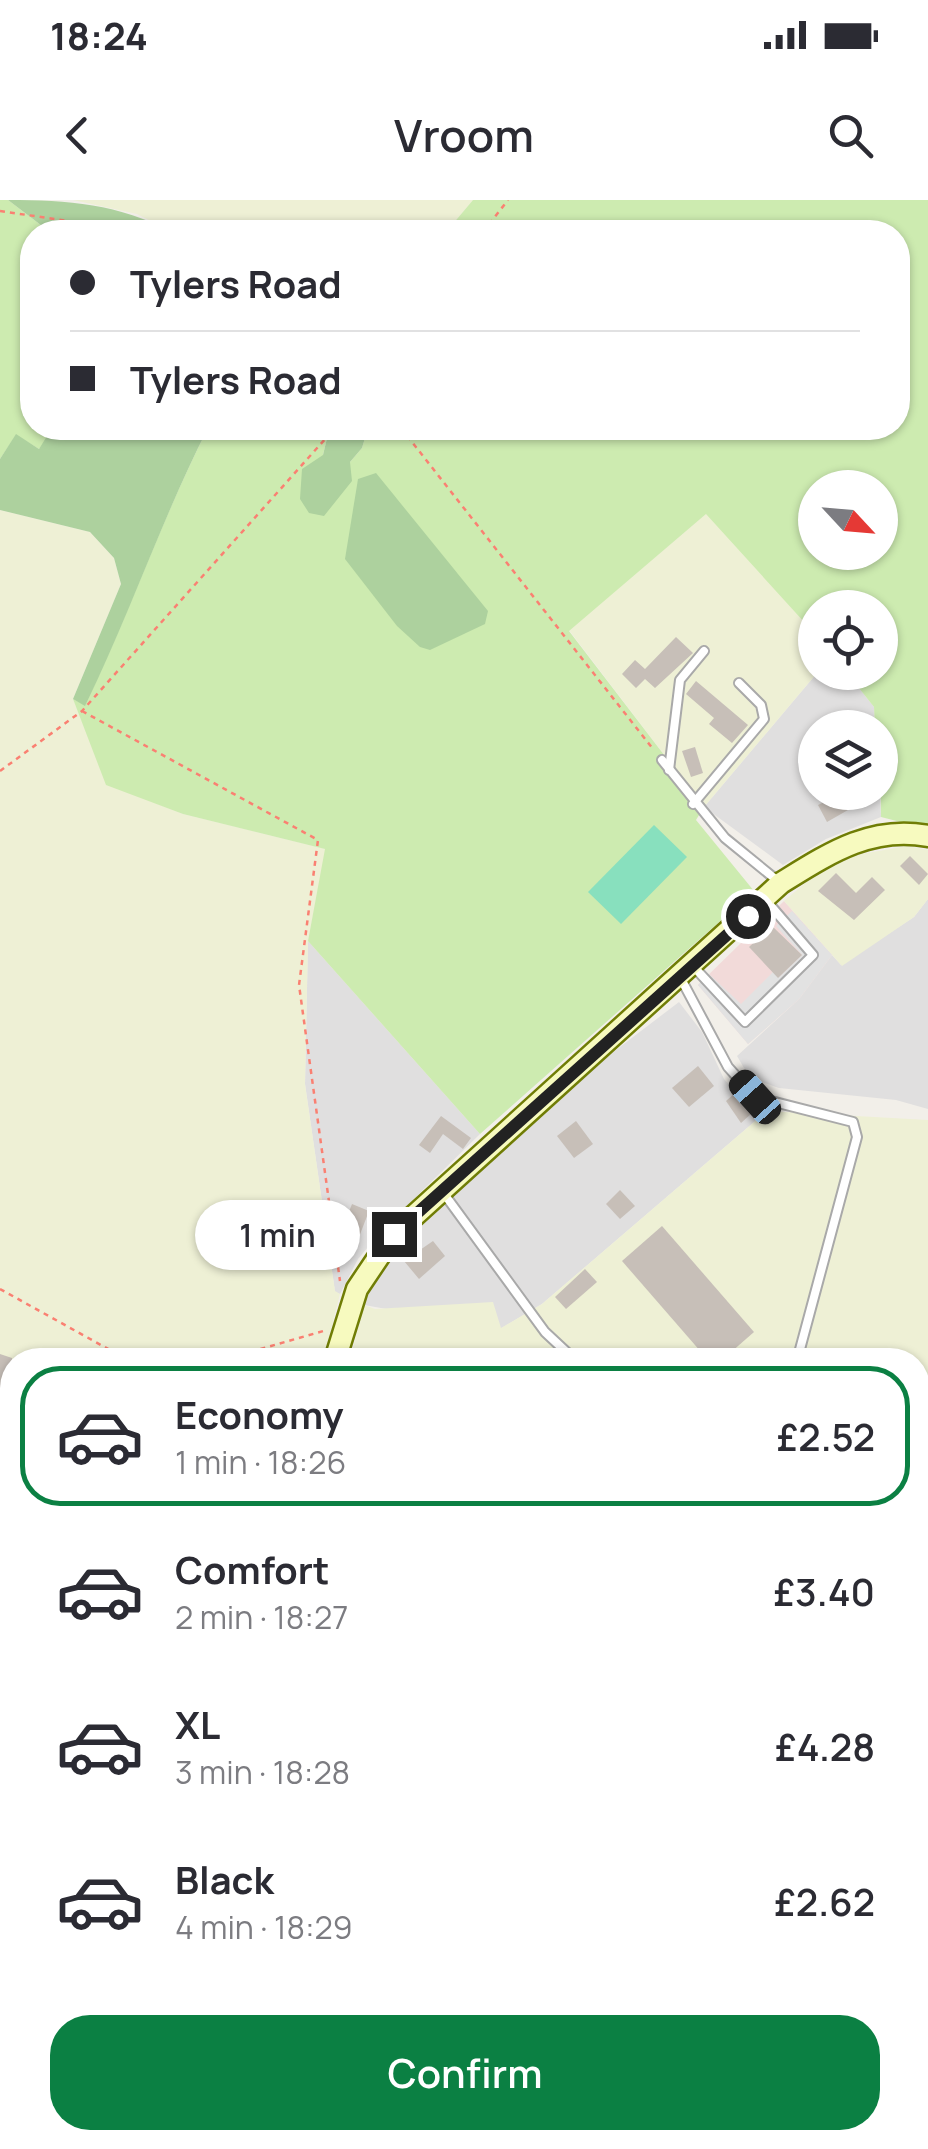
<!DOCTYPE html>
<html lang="en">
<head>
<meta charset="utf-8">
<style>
  body { margin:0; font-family:Manrope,sans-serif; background:#f7f7f7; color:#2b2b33; height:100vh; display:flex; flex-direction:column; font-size:38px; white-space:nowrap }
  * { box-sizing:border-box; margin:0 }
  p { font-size:32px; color:#7c7c81 }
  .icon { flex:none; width:55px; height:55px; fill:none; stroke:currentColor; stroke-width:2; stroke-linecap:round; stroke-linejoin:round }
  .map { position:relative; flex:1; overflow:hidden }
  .details { position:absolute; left:0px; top:1148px; width:930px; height:802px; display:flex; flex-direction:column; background:#fff; border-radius:40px 40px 0 0; box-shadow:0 2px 8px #0004 }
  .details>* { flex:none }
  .banner { position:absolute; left:20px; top:20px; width:890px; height:220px; border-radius:40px; box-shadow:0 2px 8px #0004; display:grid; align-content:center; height:220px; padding:0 50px; background:#fff }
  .needle { width:65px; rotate:116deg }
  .tools { position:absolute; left:798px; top:270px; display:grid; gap:20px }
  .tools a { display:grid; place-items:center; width:100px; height:100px; border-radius:50%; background:#fff; box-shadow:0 2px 8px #0004; font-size:50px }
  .end { position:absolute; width:45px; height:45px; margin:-22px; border:12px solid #222; background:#fff; box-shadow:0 0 0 5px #fff }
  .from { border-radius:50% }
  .bubble { position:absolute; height:70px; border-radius:35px; background:#fff; box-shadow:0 2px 8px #0004; font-size:32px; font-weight:600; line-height:70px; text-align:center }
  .car { position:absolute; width:30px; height:60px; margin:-30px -15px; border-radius:12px; box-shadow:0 0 8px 2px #0007; background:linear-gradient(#222 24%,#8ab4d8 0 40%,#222 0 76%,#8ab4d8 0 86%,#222 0) }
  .banner b { display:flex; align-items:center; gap:35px; height:95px; font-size:38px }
  .banner b+b { border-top:2px solid #e1e1e2 }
  .banner i { width:25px; height:25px; background:#2b2b33 }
  ul { padding:18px 0 0; list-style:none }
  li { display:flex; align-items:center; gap:30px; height:140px; margin:0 20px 15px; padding:0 30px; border:5px solid transparent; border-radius:40px }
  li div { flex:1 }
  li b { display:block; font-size:38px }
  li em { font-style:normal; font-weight:600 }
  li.on { border-color:#0b8043 }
  li>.icon { width:90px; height:90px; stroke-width:1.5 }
  .button { display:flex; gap:20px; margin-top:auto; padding:20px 50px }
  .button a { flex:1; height:115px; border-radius:40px; background:#0b8043; color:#fff; font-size:40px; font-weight:600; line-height:115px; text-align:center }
  .status { display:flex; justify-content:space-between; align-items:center; height:70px; padding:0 50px; background:#fff; direction:ltr }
  .status svg { height:28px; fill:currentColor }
  header { display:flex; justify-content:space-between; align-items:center; height:130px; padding:0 50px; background:#fff; font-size:45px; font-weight:600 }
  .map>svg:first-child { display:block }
</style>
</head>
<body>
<div class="status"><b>18:24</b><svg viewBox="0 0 49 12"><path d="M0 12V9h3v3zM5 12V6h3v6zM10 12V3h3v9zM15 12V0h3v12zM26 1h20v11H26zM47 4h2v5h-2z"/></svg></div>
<header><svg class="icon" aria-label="back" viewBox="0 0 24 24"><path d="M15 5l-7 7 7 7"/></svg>Vroom<svg class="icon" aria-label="search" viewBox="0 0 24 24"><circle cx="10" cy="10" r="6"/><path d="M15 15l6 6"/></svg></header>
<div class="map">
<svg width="928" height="1949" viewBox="0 0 928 1949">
  <rect width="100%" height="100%" fill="#f2efe9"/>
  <g fill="#e0dfdf">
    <polygon points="817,473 847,473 874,507 875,527 815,528 815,592 880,593 881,617 826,639 783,665 704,607"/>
    <polygon points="928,699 928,909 896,900 779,888 756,880 744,868 737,856 799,799 832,755 841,765 914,717"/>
    <polygon points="308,741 480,934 383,1029 358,1059 340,1094 335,1092 305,884"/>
    <polygon points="679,802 702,832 724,879 740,897 767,911 542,1104 500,1129 364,1105 378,1070 457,987 578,879"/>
  </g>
  <polygon fill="#f2dad9" points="784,701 832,755 799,799 748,844 698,785"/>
  <g fill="#eef0d5">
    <polygon points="73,0 473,0 446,32 172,32 137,14"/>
    <polygon points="0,310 90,332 114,358 121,384 73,499 107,584 183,614 326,649 308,741 305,884 335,1091 340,1094 323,1160 12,1160 12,1938 285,1938 288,1949 0,1949"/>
    <polygon points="707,313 815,434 817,473 704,607 569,430"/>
    <polygon points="907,646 928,650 928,699 914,717 842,766 784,701 821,670 850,656"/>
    <polygon points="767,911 928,920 928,1906 918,1930 918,1160 350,1160 364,1105 375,1109 493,1102 501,1128 542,1104"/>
    <polygon points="442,1938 914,1938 909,1949 440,1949"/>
  </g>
  <g fill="#cdebb0" fill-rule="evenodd">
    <polygon points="0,0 8,0 50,32 32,32 32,228 54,231 39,249 16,235 0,259"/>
    <path d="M473 0H928V629L881 617 880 528 875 527 874 507 847 473 880 472V408H815V434L706 314 569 431 704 607 696 620 754 691 480 934 308 741 325 649 183 614 106 585 73 499 85 505C129 414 162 318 208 228H322L328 234 323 255 350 262 362 248 368 228H898V32H446ZM815 288H880V352H815Z"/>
  </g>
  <g fill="#add19e">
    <path d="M8 0C68 0 119 4 172 32H50Z"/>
    <path d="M52 228H208C162 318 130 414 85 506L73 499 121 384 114 358 90 332 0 310V259L16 234 39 249Z"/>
    <polygon points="322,228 368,228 362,248 350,262 352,281 324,316 309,313 300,299 302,269 323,255 328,234"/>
    <polygon points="376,273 488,411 485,424 430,450 420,447 397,426 345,359 358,279"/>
    <polygon points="316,1938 425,1938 423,1949 320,1949"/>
  </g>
  <polygon fill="#88e0be" points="654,625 687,657 621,724 588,692"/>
  <polygon fill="#e2e2e2" points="792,711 832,755 799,799 748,844 698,785 709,774 741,804 773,772 779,777 802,755 776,726"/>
  <g fill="#c7bfb8">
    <polygon points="676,437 693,453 655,488 645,479 636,488 622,474 635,460 645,469"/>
    <polygon points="696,481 748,525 732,543 709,524 714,518 686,494"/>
    <polygon points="695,547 703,573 691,577 682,551"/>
    <polygon points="821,592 838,592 848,610 827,622 818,605 826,601"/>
    <polygon points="910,656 928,674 919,685 900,666"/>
    <polygon points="836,673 856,693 872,677 885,690 854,720 818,691"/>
    <polygon points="772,726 802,755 778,778 749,747"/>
    <polygon points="698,866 714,886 689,907 672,888"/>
    <polygon points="735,893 752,913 741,923 726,901"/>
    <polygon points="441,916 471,938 463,949 443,934 430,953 419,945"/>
    <polygon points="576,921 593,944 574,958 557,936"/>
    <polygon points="620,990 635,1006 620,1019 606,1004"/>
    <polygon points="352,1004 369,1011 359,1037 342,1030"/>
    <polygon points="662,1026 754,1132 722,1160 708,1160 622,1061"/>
    <polygon points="433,1041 445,1056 419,1079 404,1061"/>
    <polygon points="585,1069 597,1082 566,1109 555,1097"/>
    <polygon points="0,1154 12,1158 12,1405 0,1402"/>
    <polygon points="12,1658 12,1902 0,1903 0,1660"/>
  </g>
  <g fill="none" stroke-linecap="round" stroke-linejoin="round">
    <g stroke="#a9a9a9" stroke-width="12">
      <g id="lane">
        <polyline points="662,560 725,638 779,682"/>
        <polyline points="669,570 680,480 704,451"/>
        <polyline points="693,604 764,519 761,505 739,483"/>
        <polyline points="693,766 745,822 813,755 765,699"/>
        <polyline points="680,777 728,867 755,897 853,922 857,937 799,1153 801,1160"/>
        <polyline points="442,991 545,1132 575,1160"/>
        <polyline points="918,1219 928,1223"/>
        <polyline points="0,1489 12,1489"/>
        <polyline points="0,1620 12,1626"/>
        <polyline points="0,1914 11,1912"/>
      </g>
    </g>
    <g stroke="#707d05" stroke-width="25">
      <g id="secondary">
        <path d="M335 1160 357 1089 394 1034 781 683C828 654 871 625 928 636"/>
        <polyline points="294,1938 299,1949"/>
      </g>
    </g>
    <g stroke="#fa8072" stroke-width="2.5" stroke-dasharray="5 5" stroke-linecap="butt">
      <polyline points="0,11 102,26 115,32"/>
      <polyline points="483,32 508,0"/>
      <polyline points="401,228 653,549"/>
      <polyline points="82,511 318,640 299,785 340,1081"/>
      <polyline points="0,571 82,511 335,228"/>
      <polyline points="0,1089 128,1160"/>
      <polyline points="222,1160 327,1130"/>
    </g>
    <use href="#lane" stroke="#fff" stroke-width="8"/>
    <use href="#secondary" stroke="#f7fabf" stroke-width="20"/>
  </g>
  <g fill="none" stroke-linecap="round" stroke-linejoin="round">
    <polyline stroke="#222" stroke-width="12" points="394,1034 748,716"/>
  </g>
</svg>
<div class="tools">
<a><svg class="needle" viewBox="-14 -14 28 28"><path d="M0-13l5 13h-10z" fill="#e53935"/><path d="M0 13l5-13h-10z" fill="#7c7c81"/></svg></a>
<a><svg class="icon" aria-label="locate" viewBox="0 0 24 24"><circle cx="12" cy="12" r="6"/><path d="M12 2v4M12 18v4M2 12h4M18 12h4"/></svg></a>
<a><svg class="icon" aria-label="layers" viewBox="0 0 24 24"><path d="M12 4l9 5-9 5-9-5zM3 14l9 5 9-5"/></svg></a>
</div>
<i class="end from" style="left:748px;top:716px"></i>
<i class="end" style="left:394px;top:1034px"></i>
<div class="bubble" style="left:195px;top:1000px;width:165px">1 min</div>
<i class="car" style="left:755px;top:897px;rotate:318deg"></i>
<div class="banner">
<b><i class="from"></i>Tylers Road</b>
<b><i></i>Tylers Road</b>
</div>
<section class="details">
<ul>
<li class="on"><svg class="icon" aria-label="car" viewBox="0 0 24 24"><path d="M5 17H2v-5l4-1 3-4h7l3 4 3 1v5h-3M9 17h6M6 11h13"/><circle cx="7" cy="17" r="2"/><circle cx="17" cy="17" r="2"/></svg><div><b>Economy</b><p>1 min · 18:26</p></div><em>£2.52</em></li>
<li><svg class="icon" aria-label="car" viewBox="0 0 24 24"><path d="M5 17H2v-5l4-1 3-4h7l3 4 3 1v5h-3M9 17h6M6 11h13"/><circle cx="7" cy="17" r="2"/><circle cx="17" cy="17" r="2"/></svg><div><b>Comfort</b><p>2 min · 18:27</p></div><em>£3.40</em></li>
<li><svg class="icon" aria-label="car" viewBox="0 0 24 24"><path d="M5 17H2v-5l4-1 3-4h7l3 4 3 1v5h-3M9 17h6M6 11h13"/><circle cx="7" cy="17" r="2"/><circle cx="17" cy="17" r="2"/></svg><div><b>XL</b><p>3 min · 18:28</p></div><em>£4.28</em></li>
<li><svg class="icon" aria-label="car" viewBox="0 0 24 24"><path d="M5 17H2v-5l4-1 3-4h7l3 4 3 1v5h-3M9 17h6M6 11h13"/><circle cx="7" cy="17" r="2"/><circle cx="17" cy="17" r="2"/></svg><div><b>Black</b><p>4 min · 18:29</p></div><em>£2.62</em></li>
</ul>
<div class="button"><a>Confirm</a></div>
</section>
</div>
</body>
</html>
